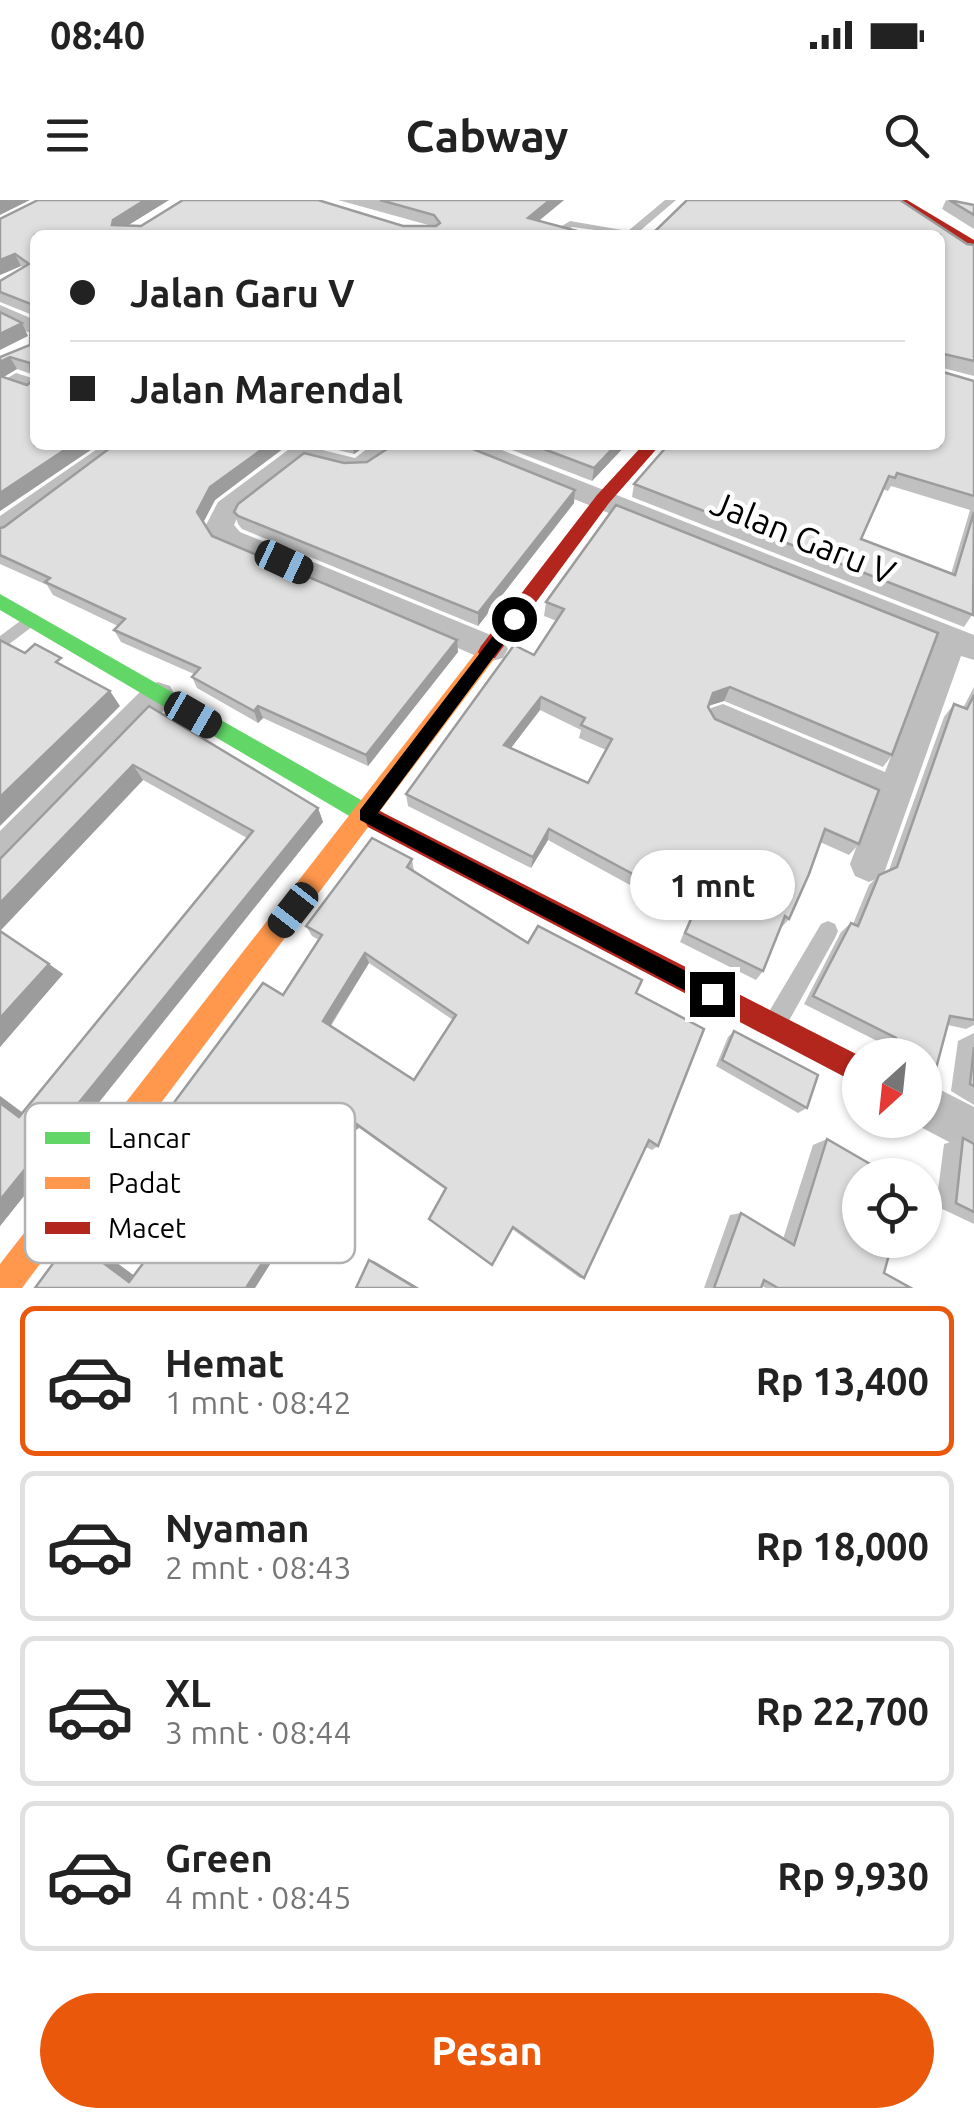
<!DOCTYPE html>
<html lang="id">
<head>
<meta charset="utf-8">
<style>
  body { margin:0; font-family:Ubuntu,sans-serif; background:#f6f6f6; color:#222; height:100vh; display:flex; flex-direction:column; font-size:38px; white-space:nowrap }
  * { box-sizing:border-box; margin:0 }
  p { font-size:32px; color:#767676 }
  .icon { flex:none; width:55px; height:55px; fill:none; stroke:currentColor; stroke-width:2; stroke-linecap:round; stroke-linejoin:round }
  .map { position:relative; height:1088px; overflow:hidden }
  .side { display:flex; flex-direction:column; background:#fff; flex:1 }
  .side>* { flex:none }
  .banner { position:absolute; left:30px; top:30px; width:915px; height:220px; border-radius:15px; box-shadow:0 2px 8px #0004; display:grid; align-content:center; height:220px; padding:0 40px; background:#fff }
  .needle { width:65px; rotate:207deg }
  .fabs { position:absolute; left:842px; top:838px; display:grid; gap:20px }
  .fabs a { display:grid; place-items:center; width:100px; height:100px; border-radius:50%; background:#fff; box-shadow:0 2px 8px #0004; font-size:50px }
  .end { position:absolute; width:45px; height:45px; margin:-22px; border:12px solid #000; background:#fff; box-shadow:0 0 0 5px #fff }
  .from { border-radius:50% }
  .bubble { position:absolute; height:70px; border-radius:35px; background:#fff; box-shadow:0 2px 8px #0004; font-size:32px; font-weight:700; line-height:70px; text-align:center }
  .car { position:absolute; width:30px; height:60px; margin:-30px -15px; border-radius:12px; box-shadow:0 0 8px 2px #0007; background:linear-gradient(#222 24%,#8ab4d8 0 40%,#222 0 76%,#8ab4d8 0 86%,#222 0) }
  .banner b { display:flex; align-items:center; gap:35px; height:95px; font-size:38px }
  .banner b+b { border-top:2px solid #e0e0e0 }
  .banner i { width:25px; height:25px; background:#222 }
  ul { padding:18px 0 0; list-style:none }
  li { display:flex; align-items:center; gap:30px; height:150px; margin:0 20px 15px; padding:0 20px; border:5px solid #e0e0e0; border-radius:15px }
  li div { flex:1 }
  li b { display:block; font-size:38px }
  li em { font-style:normal; font-weight:700 }
  li.on { border-color:#ea580c }
  li>.icon { width:90px; height:90px; stroke-width:1.5 }
  .action { display:flex; gap:20px; margin-top:auto; padding:20px 40px }
  .action a { flex:1; height:115px; border-radius:60px; background:#ea580c; color:#fff; font-size:40px; font-weight:700; line-height:115px; text-align:center }
  .status { display:flex; justify-content:space-between; align-items:center; height:70px; padding:0 50px; background:#fff; direction:ltr }
  .status svg { height:28px; fill:currentColor }
  header { display:flex; justify-content:space-between; align-items:center; height:130px; padding:0 40px; background:#fff; font-size:45px; font-weight:700 }
  .map>svg:first-child { display:block }
</style>
</head>
<body>
<div class="status"><b>08:40</b><svg viewBox="0 0 49 12"><path d="M0 12V9h3v3zM5 12V6h3v6zM10 12V3h3v9zM15 12V0h3v12zM26 1h20v11H26zM47 4h2v5h-2z"/></svg></div>
<header><svg class="icon" aria-label="menu" viewBox="0 0 24 24"><path d="M4 6h16M4 12h16M4 18h16"/></svg>Cabway<svg class="icon" aria-label="search" viewBox="0 0 24 24"><circle cx="10" cy="10" r="6"/><path d="M15 15l6 6"/></svg></header>
<div class="map">
<svg width="974" height="1088" viewBox="0 0 974 1088">
  <rect width="100%" height="100%" fill="#fff"/>
  <g fill="none" stroke-linecap="round" stroke-linejoin="round">
    <g fill="#bebebe" fill-rule="evenodd">
      <polygon points="665,0 676,0 635,35 572,27 559,35 547,35 570,21 628,31"/>
      <polygon points="31,413 37,415 39,419 37,423 0,451 0,436"/>
      <polygon points="828,721 835,724 838,731 835,738 786,826 778,829 770,826 767,818 770,810 821,724"/>
    </g>
    <g fill="#bebebe" fill-rule="evenodd">
      <polygon points="0,105 35,120 35,135 0,120"/>
      <polygon points="16,173 35,179 35,194 7,185 4,180"/>
      <polygon points="103,245 133,245 10,337 0,340 0,316"/>
      <path d="M302 245 355 258 372 245H401C370 286 349 274 306 262L239 314 234 325 240 332 503 440 508 449 503 458 492 461 481 458 220 346 205 327 218 302 292 247Z"/>
      <polygon points="452,245 489,245 974,435 974,460 961,456 883,676 869,682 855,676 850,664 874,600 711,528 706,518 711,508 723,504 885,572 933,445 456,251"/>
      <polygon points="158,482 170,486 175,495 170,504 14,669 0,674 0,631 146,486"/>
      <polygon points="925,882 974,907 974,955 909,921 925,920"/>
    </g>
    <polygon fill="#63d668" fill-rule="evenodd" points="0,394 384,613 388,620 384,627 376,631 368,627 0,410"/>
    <polygon fill="#ff974d" fill-rule="evenodd" points="488,444 498,452 495,458 22,1088 0,1088 0,1064 481,446"/>
    <g fill="#b3261e" fill-rule="evenodd">
      <polygon points="893,0 907,0 974,40 974,50"/>
      <polygon points="643,245 660,245 609,303 495,458 481,458 478,452 481,446 597,295"/>
      <polygon points="376,609 860,856 860,885 368,627 364,620 368,613"/>
    </g>
  </g>
  <g fill="#c0c0c0" fill-rule="evenodd">
    <path d="M38 0H169L127 26H432L338 0H564L539 21 35 245H98L0 311V157L30 145V114L0 102V81L23 68 21 66 0 75V19ZM17 169 31 174 32 181 27 185 4 177Z"/>
    <polygon points="946,0 974,5 974,29 942,9"/>
    <path d="M940 35 974 45V176L943 168V172L974 181V412L964 427 632 297 634 284ZM891 286 970 310 951 374 861 339 883 289 888 291Z"/>
    <polygon points="114,245 288,245 215,300 203,322 212,336 457,440 458,452 368,566 263,518 258,523 197,488 192,477 194,474 121,442 114,430 118,426 53,395 47,385 0,364 0,328 4,327"/>
    <polygon points="318,245 367,245 354,254"/>
    <polygon points="499,245 626,245 592,281"/>
    <polygon points="391,248 575,290 574,303 478,426 242,329 238,324 234,312 344,263 367,262"/>
    <path d="M546 402 892 555 883 567 724 501 708 506 715 519 859 644 849 655 820 642 789 719 781 728 763 771 756 780 680 742 690 718 548 640 531 668 408 606 406 594 534 455 557 421 544 416ZM540 510 581 530 579 538 606 550 588 583 511 548Z"/>
    <polygon points="974,487 974,825 966,829 948,825 934,876 925,880 925,855 886,855 887,854 885,845 804,804 841,732 851,723 853,724 869,685 879,675 889,670 944,517 954,504 963,508"/>
    <polygon points="149,506 318,608 323,622 0,1026 0,896 22,912 247,638 143,580 0,731 63,774 0,847 0,659"/>
    <path d="M412 659 414 671 528 743 636 793 658 946 652 950 646 947 584 1078H580L512 1029 446 990 359 928 354 931 255 1088H35L71 1039 87 1041 134 1076 187 1005 283 795 319 740 312 736 306 726ZM369 763 453 820 414 880 331 826Z"/>
    <polygon points="734,831 807,908 798,913 716,866 728,837"/>
    <polygon points="974,833 974,905 951,891 958,841"/>
    <polygon points="963,938 974,944 974,1024 936,1006 944,944"/>
    <polygon points="827,939 884,1073 911,1088 766,1088 762,1086 761,1088 704,1088 730,1015 741,1013 783,1039 813,945"/>
  </g>
  <g fill="#9c9c9c">
    <polygon points="0,0 30,0 0,15"/>
    <polygon points="145,0 169,0 117,32 112,25 113,20"/>
    <polygon points="550,0 564,0 527,30 528,18"/>
    <polygon points="15,54 21,66 0,75 0,60"/>
    <polygon points="22,123 28,136 0,150 0,134"/>
    <polygon points="10,157 17,169 0,179 0,162"/>
    <polygon points="72,245 98,245 0,311 0,293"/>
    <polygon points="268,245 288,245 215,300 202,325 197,312 210,287"/>
    <polygon points="353,245 367,245 354,254"/>
    <polygon points="616,245 626,245 592,281 594,268"/>
    <polygon points="575,290 574,303 478,426 478,413"/>
    <polygon points="457,440 458,452 368,566 366,555"/>
    <polygon points="730,487 724,501 708,506 713,493"/>
    <polygon points="110,491 120,506 0,626 0,597"/>
    <polygon points="541,497 540,510 504,557 504,545"/>
    <polygon points="258,506 263,518 258,523 254,511"/>
    <polygon points="133,565 143,580 0,731 0,703"/>
    <polygon points="318,608 323,622 0,1026 0,1000"/>
    <polygon points="549,629 548,640 531,668 533,657"/>
    <polygon points="365,753 369,763 328,829 323,821"/>
    <polygon points="49,764 63,774 0,847 0,818"/>
    <polygon points="0,896 36,923 19,917 0,903"/>
    <polygon points="355,923 359,928 354,931 255,1088 246,1088 350,926"/>
    <polygon points="71,1039 87,1041 143,1082 129,1082"/>
    <polygon points="369,1060 374,1061 419,1088 416,1088"/>
  </g>
  <g fill="#dfdfdf" stroke="#9c9c9c" stroke-width="2.5" fill-rule="evenodd">
    <polygon points="38,0 145,0 113,20 112,25 141,26 183,0 318,0 403,26 436,26 440,23 434,15 380,0 550,0 528,18 592,35 35,35 35,245 72,245 0,293 0,176 27,185 32,181 30,163 10,157 0,162 0,157 30,145 31,104 0,92 0,81 29,64 15,54 0,60 0,19"/>
    <polygon points="687,0 900,0 967,44 974,45 974,161 944,154 943,172 974,181 974,296 897,273 895,278 889,276 861,339 955,375 974,312 973,415 634,284 668,245 940,245 940,35 651,35"/>
    <polygon points="949,0 974,5 974,15"/>
    <polygon points="0,112 22,123 0,134"/>
    <polygon points="114,245 268,245 210,287 197,312 212,336 457,440 366,555 258,506 254,511 192,477 200,468 114,430 125,419 45,382 50,378 0,355 0,328 4,327"/>
    <polygon points="393,245 463,245 575,290 478,413 238,316 234,312 238,304 304,253 344,263 367,262"/>
    <polygon points="533,245 616,245 594,268"/>
    <path d="M616 305 938 433 892 555 730 487 713 493 708 507 715 519 879 590 859 644 825 629 809 674 789 719 785 716 763 771 685 733 696 708 549 629 533 657 406 594 514 445 534 455 564 409 546 402ZM541 497 585 518 581 525 612 539 588 583 504 545Z"/>
    <polygon points="0,440 25,453 35,444 61,458 56,462 110,491 0,597"/>
    <polygon points="974,495 974,820 950,816 934,876 925,871 925,855 896,855 891,852 900,851 896,838 813,796 851,723 858,726 879,675 897,667 954,504 967,509"/>
    <polygon points="149,506 318,608 0,1000 0,903 19,917 253,631 133,565 0,703 0,659"/>
    <path d="M372 638 412 659 407 667 528 743 538 726 642 780 636 793 704 829 658 946 649 940 584 1078 513 1027 492 1065 429 1019 446 988 355 923 350 926 246 1088H35L71 1039 129 1082 187 1005 129 963 263 783 283 795 322 735 306 726ZM365 753 456 815 414 880 323 821Z"/>
    <polygon points="0,731 49,764 0,818"/>
    <polygon points="734,831 818,875 807,908 722,860"/>
    <polygon points="974,847 974,886 970,884"/>
    <polygon points="963,938 974,944 974,1012 956,1003"/>
    <polygon points="827,939 889,975 860,975 860,1040 893,1040 884,1073 911,1088 778,1088 764,1080 761,1088 714,1088 741,1013 794,1045"/>
    <polygon points="369,1060 416,1088 356,1088"/>
  </g>
  <polygon fill="#000" points="514,413 521,419 519,423 378,613 719,788 719,801 705,801 360,620 360,610 509,415"/>
  <g text-anchor="middle" stroke-width="9" stroke-linejoin="round" paint-order="stroke">
    <g font-size="35" fill="#000" stroke="#fff">
      <text transform="translate(803 338) rotate(22)" y="12">Jalan Garu V</text>
    </g>
  </g>
  <rect x="25" y="903" width="330" height="160" rx="15" fill="#fff" stroke="#b2b2b2" stroke-width="2.5"/>
  <rect x="45" y="932" width="45" height="12" fill="#63d668"/>
  <rect x="45" y="977" width="45" height="12" fill="#ff974d"/>
  <rect x="45" y="1022" width="45" height="12" fill="#b3261e"/>
  <g font-size="28" fill="#000">
    <text x="108" y="948">Lancar</text>
    <text x="108" y="993">Padat</text>
    <text x="108" y="1038">Macet</text>
  </g>
</svg>
<div class="fabs">
<a><svg class="needle" viewBox="-14 -14 28 28"><path d="M0-13l5 13h-10z" fill="#e53935"/><path d="M0 13l5-13h-10z" fill="#767676"/></svg></a>
<a><svg class="icon" aria-label="locate" viewBox="0 0 24 24"><circle cx="12" cy="12" r="6"/><path d="M12 2v4M12 18v4M2 12h4M18 12h4"/></svg></a>
</div>
<i class="end from" style="left:514px;top:419px"></i>
<i class="end" style="left:712px;top:794px"></i>
<div class="bubble" style="left:630px;top:650px;width:165px">1 mnt</div>
<i class="car" style="left:284px;top:362px;rotate:115deg"></i>
<i class="car" style="left:193px;top:515px;rotate:120deg"></i>
<i class="car" style="left:293px;top:710px;rotate:218deg"></i>
<div class="banner">
<b><i class="from"></i>Jalan Garu V</b>
<b><i></i>Jalan Marendal</b>
</div>
</div>
<section class="side">
<ul>
<li class="on"><svg class="icon" aria-label="car" viewBox="0 0 24 24"><path d="M5 17H2v-5l4-1 3-4h7l3 4 3 1v5h-3M9 17h6M6 11h13"/><circle cx="7" cy="17" r="2"/><circle cx="17" cy="17" r="2"/></svg><div><b>Hemat</b><p>1 mnt · 08:42</p></div><em>Rp 13,400</em></li>
<li><svg class="icon" aria-label="car" viewBox="0 0 24 24"><path d="M5 17H2v-5l4-1 3-4h7l3 4 3 1v5h-3M9 17h6M6 11h13"/><circle cx="7" cy="17" r="2"/><circle cx="17" cy="17" r="2"/></svg><div><b>Nyaman</b><p>2 mnt · 08:43</p></div><em>Rp 18,000</em></li>
<li><svg class="icon" aria-label="car" viewBox="0 0 24 24"><path d="M5 17H2v-5l4-1 3-4h7l3 4 3 1v5h-3M9 17h6M6 11h13"/><circle cx="7" cy="17" r="2"/><circle cx="17" cy="17" r="2"/></svg><div><b>XL</b><p>3 mnt · 08:44</p></div><em>Rp 22,700</em></li>
<li><svg class="icon" aria-label="car" viewBox="0 0 24 24"><path d="M5 17H2v-5l4-1 3-4h7l3 4 3 1v5h-3M9 17h6M6 11h13"/><circle cx="7" cy="17" r="2"/><circle cx="17" cy="17" r="2"/></svg><div><b>Green</b><p>4 mnt · 08:45</p></div><em>Rp 9,930</em></li>
</ul>
<div class="action"><a>Pesan</a></div>
</section>
</body>
</html>
